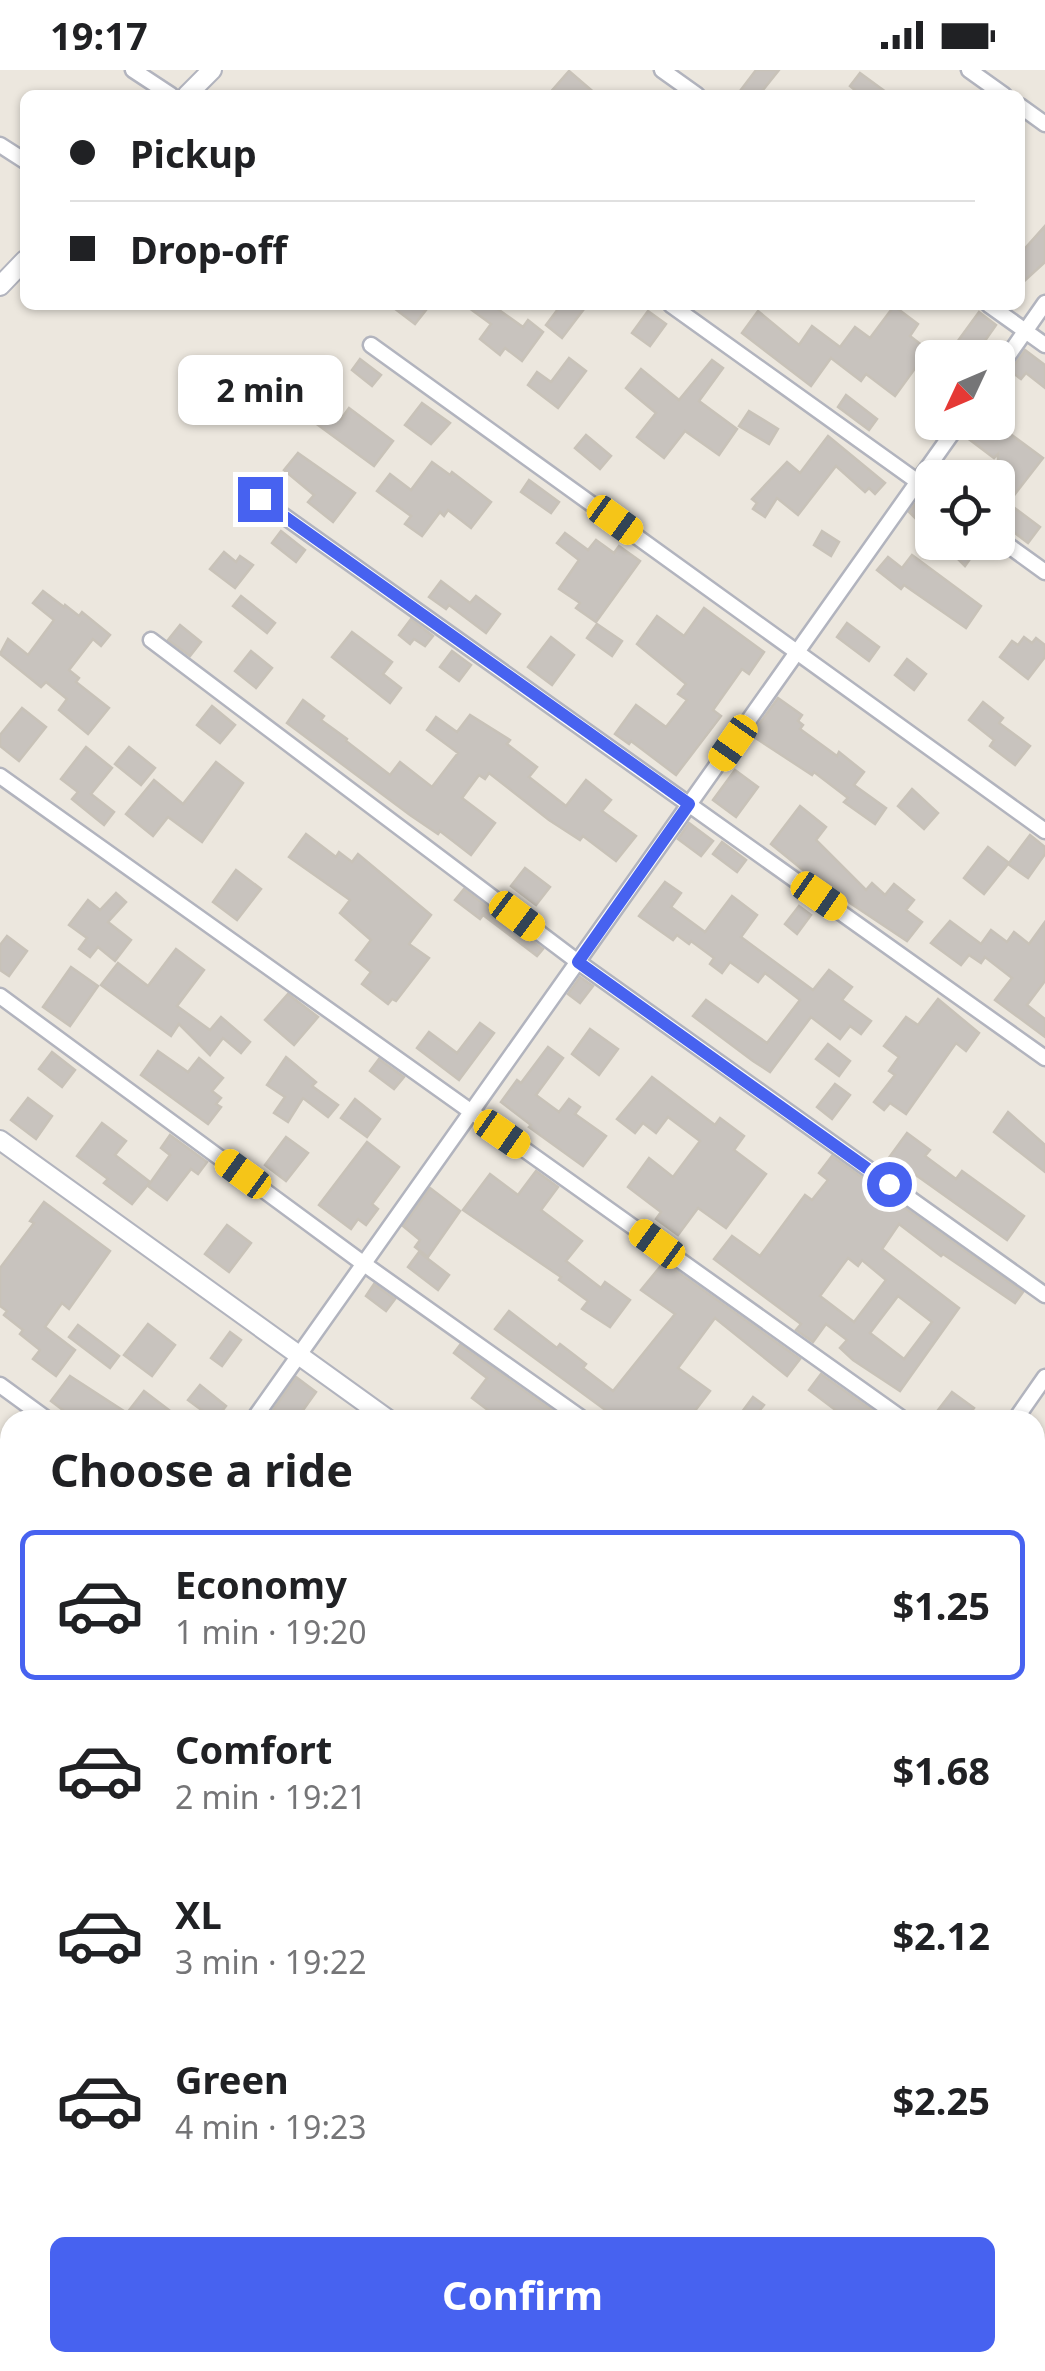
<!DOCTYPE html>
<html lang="en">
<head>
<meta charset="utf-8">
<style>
  body { margin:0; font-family:"Noto Sans",sans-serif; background:#f2f2f2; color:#202124; height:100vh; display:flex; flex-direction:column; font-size:38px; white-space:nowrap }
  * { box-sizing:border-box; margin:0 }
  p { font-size:32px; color:#757577 }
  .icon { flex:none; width:55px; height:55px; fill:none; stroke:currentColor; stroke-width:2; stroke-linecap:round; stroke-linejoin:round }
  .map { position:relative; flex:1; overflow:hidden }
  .drawer { position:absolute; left:0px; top:1340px; width:1045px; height:962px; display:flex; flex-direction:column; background:#fff; border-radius:30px 30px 0 0; box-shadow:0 2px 8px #0004 }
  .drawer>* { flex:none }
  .banner { position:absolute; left:20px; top:20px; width:1005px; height:220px; border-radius:15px; box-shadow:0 2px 8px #0004; display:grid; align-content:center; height:220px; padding:0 50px; background:#fff }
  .needle { width:65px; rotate:226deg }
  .tools { position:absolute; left:915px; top:270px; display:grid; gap:20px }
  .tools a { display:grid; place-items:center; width:100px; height:100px; border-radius:15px; background:#fff; box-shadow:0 2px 8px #0004; font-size:50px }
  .end { position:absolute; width:45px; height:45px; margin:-22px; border:12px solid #4762f0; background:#fff; box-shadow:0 0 0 5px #fff }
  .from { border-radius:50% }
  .bubble { position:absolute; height:70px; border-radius:15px; background:#fff; box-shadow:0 2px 8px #0004; font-size:32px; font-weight:700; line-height:70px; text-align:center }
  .car { position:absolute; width:30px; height:60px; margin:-30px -15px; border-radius:12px; box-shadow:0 0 8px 2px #0007; background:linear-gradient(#f5c518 24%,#345 0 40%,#f5c518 0 76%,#345 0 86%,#f5c518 0) }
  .banner b { display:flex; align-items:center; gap:35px; height:95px; font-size:38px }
  .banner b+b { border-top:2px solid #e0e0e0 }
  .banner i { width:25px; height:25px; background:#202124 }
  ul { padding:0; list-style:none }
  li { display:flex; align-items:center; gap:30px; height:150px; margin:0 20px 15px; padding:0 30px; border:5px solid transparent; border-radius:15px }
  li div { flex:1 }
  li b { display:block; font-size:38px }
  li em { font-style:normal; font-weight:700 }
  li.active { border-color:#4762f0 }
  li>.icon { width:90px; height:90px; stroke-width:1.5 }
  h2 { padding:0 50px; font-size:45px; line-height:120px }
  .cta { display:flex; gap:20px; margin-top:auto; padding:20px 50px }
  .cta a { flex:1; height:115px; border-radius:15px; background:#4762f0; color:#fff; font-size:40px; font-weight:700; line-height:115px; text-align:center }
  .status { display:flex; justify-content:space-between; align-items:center; height:70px; padding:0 50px; background:#fff; direction:ltr }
  .status svg { height:28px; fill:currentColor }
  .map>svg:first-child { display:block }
</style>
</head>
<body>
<div class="status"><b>19:17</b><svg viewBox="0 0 49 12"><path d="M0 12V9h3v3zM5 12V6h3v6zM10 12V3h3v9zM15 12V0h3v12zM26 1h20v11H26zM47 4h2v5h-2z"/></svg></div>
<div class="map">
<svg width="1045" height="2301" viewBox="0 0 1045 2301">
  <rect width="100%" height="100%" fill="#ece7de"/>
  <g fill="#c8c3be" stroke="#c8c2b8" stroke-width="2.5" fill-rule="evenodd">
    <polygon points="756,0 779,0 759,25 737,25"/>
    <polygon points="569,1 597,25 548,25"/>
    <polygon points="860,3 890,25 861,25 850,16"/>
    <polygon points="1045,156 1045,192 1020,215 1020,184"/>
    <polygon points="390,235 430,235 415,254"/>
    <polygon points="465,235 492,235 523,257 528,250 543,262 522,291 505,278 500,285 480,269 491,254"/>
    <polygon points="561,235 587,235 562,268 546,255"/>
    <polygon points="894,236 918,254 910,266 932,283 932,309 916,297 895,326 866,304 861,311 831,288 811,316 742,263 758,241 799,275 812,256 840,277 855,257 870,268"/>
    <polygon points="648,241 666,254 650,276 632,263"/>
    <polygon points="979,242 996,255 973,288 964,288 952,279"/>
    <polygon points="1025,280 1045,295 1045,318 1026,303 1021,309 1010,301"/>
    <polygon points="569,288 586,301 558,338 528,315 537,302 551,312"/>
    <polygon points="360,289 381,305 372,316 352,300"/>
    <polygon points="712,290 723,298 699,331 737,359 719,385 685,361 664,388 637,367 656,343 626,318 641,299 679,330"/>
    <polygon points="846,325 877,349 869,360 838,337"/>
    <polygon points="422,333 450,353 431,374 405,355"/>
    <polygon points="325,338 341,349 349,338 393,371 374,396 314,352"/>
    <polygon points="749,341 778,359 769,374 739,356"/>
    <polygon points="977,352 994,352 1043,388 1008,433 1040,457 1028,473 998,450 998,384 994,388 966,367"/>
    <polygon points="586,365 611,386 600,399 575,378"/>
    <polygon points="828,366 885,413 875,424 869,418 865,422 836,396 798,445 777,428 765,447 753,439 757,433 752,429 787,392 800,403"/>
    <polygon points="298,383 355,423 333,452 308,432 314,425 284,400"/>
    <polygon points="432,392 450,405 452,402 491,432 471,458 448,440 444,446 440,442 422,466 405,454 411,446 377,421 390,404 411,420"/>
    <polygon points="529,410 559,432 551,443 521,422"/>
    <polygon points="915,434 932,446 932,465 909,442"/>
    <polygon points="281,461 305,480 296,492 272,473"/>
    <polygon points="822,461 839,472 831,486 814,475"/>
    <polygon points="565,463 588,480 596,470 614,483 619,476 640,491 596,552 576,538 580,533 559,519 579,490 557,473"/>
    <polygon points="941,472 982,472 965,496"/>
    <polygon points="224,482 236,492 240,486 253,495 235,518 210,499"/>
    <polygon points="912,485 981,536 966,558 904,515 901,519 877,500 888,487 902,498"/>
    <polygon points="441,511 470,533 476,526 500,544 486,563 449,535 446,539 429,527"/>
    <polygon points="43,521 64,537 65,535 79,546 82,542 110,565 101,576 93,569 69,600 79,608 76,612 109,638 88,664 59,640 67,629 46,612 41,617 0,584 8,569 28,585 54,550 33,533"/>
    <polygon points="241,526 275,553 267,563 233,536"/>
    <polygon points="704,538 764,582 749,604 742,599 713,640 721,646 676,705 631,671 629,674 615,664 636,635 666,657 687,630 678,624 686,614 637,574 657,546 684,566"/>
    <polygon points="411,549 433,566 425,576 414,569 410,574 399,565"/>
    <polygon points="847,553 879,577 869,591 837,567"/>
    <polygon points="597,554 622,571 612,586 587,568"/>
    <polygon points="180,555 201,572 190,586 168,570"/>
    <polygon points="352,562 392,592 383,604 401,618 390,633 332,587"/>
    <polygon points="551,567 574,585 552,615 528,597"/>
    <polygon points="1024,567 1032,573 1036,568 1045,575 1045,587 1028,609 1000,587 1012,571 1018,575"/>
    <polygon points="251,581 272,598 256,618 235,601"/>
    <polygon points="452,581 471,595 459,611 440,597"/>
    <polygon points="907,589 926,604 914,620 895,605"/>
    <polygon points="778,628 802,645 798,651 803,655 800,659 837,686 839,682 864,702 854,715 886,738 875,754 844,732 848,728 814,702 812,705 751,665"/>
    <polygon points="303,630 324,646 321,650 347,669 346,671 390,705 400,692 432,717 458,683 427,660 436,647 457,662 470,645 510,670 507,674 537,697 529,707 566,736 586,710 611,730 602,741 636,766 616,791 583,766 580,770 549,750 489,703 485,709 479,705 462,728 495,753 471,785 440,761 438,764 410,745 287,653"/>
    <polygon points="983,632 1003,648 999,653 1030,676 1015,695 990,676 994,670 969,650"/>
    <polygon points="212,636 235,655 220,673 197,655"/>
    <polygon points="22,638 46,657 19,691 0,676 0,665"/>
    <polygon points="86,677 112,698 91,724 114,742 104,755 72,729 78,722 61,709"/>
    <polygon points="129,677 155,698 141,715 115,694"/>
    <polygon points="216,692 243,713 202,772 168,747 153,766 126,744 154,710 183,734"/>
    <polygon points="735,700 758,717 736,747 713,730"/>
    <polygon points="912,719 938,743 924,759 898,736"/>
    <polygon points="800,736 826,757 816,770 866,820 872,813 885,825 894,814 914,830 906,840 922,852 907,871 850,833 823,809 819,813 771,774"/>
    <polygon points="689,753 713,771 701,786 678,769"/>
    <polygon points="306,764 336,787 339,782 352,792 358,784 431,845 409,874 429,888 396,931 392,929 388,934 362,914 371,902 356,890 371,870 340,843 350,830 289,787"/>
    <polygon points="1030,765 1045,777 1045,784 1028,808 1008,794 984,824 964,808 988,777 1009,793"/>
    <polygon points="722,772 746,790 737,802 713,784"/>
    <polygon points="525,798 550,817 536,835 511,816"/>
    <polygon points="236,800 261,819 237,850 213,832"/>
    <polygon points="665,812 681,823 671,837 705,862 732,826 757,845 741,867 813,920 829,900 852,917 842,930 871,951 861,964 850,956 840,969 811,947 770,1002 753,991 693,946 706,930 767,973 800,930 765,903 758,912 730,892 722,903 710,894 714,888 691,871 689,874 677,865 673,870 639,846"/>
    <polygon points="464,819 543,879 537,886 483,845 480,849 455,830"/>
    <polygon points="116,823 126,832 108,852 131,870 115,891 98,877 90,887 79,879 87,868 69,855 88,830 100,840"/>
    <polygon points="799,836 811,845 797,864 785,854"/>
    <polygon points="950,851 981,874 991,860 1007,872 1014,862 1029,874 1045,852 1045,911 1027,935 1045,949 1045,967 995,930 1012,908 985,887 981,893 969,885 961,895 931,873"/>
    <polygon points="7,866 27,881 9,906 0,900 0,875"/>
    <polygon points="176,879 204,900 177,936 210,960 221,947 250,972 241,983 223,968 210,985 179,954 171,966 101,915 118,893 148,916"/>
    <polygon points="71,897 98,916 70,956 43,937"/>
    <polygon points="580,907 593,916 580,933 568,924"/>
    <polygon points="288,924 318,947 294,975 265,950"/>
    <polygon points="938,929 979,963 966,981 956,973 906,1044 890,1033 884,1040 874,1032 895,1005 889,1001 899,987 884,976 906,947 918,955"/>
    <polygon points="480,953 494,963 459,1010 417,978 429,962 457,983"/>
    <polygon points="590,959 618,979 599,1005 572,984"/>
    <polygon points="828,974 850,991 839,1006 816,989"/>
    <polygon points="548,977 563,988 536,1025 559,1042 569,1029 580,1037 575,1044 606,1066 583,1096 529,1057 531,1055 501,1032 517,1010 521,1013"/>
    <polygon points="158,981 188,1002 199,988 223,1008 212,1021 221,1028 216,1034 221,1037 208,1054 141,1005"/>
    <polygon points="52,982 75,1000 62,1017 39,999"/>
    <polygon points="286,987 316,1012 312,1016 338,1035 328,1047 303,1028 288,1052 274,1043 285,1027 267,1015"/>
    <polygon points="379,989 404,1007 394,1019 370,1001"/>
    <polygon points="652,1007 715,1055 720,1048 744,1066 734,1080 766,1104 726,1158 698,1138 678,1165 656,1149 661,1142 628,1117 649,1088 673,1107 700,1071 668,1047 656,1063 643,1053 635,1063 617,1049"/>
    <polygon points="835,1014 850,1025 832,1049 817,1037"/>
    <polygon points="28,1028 52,1046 36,1069 11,1050"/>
    <polygon points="355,1029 380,1049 367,1067 341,1048"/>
    <polygon points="1008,1042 1045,1075 1045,1102 994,1062"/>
    <polygon points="102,1053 126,1071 115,1085 150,1112 132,1134 104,1113 108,1109 77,1086"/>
    <polygon points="907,1063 930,1080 925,1086 956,1109 962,1101 1024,1146 1007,1170 913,1103 910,1106 888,1089"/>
    <polygon points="170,1065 207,1092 198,1104 191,1099 167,1130 148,1116 170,1085 161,1078"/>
    <polygon points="286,1067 308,1083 286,1111 265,1095"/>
    <polygon points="367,1072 399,1097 372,1134 378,1139 366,1155 358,1149 351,1159 319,1135"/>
    <path d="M832 1086 1023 1222 1015 1233 943 1184 941 1186 899 1154 882 1179 959 1238 900 1321 853 1290 840 1278 847 1270 826 1254 813 1272 796 1260 801 1254 714 1189 732 1166 760 1186 805 1125 812 1130 828 1110 819 1103ZM848 1188 858 1196 862 1190 886 1210 854 1252 820 1226ZM898 1226 932 1252 904 1289 870 1263Z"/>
    <polygon points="536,1101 558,1117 541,1140 582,1171 566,1191 601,1218 605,1212 630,1230 610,1257 582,1239 588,1231 559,1210 561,1207 463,1140 490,1104 518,1125"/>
    <polygon points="430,1118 460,1141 428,1187 415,1177 420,1170 403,1156"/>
    <polygon points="44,1132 110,1181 69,1239 62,1233 45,1257 75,1280 56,1306 33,1289 40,1280 20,1264 23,1260 4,1245 7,1241 0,1236 0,1198 34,1153 30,1151"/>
    <polygon points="227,1155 251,1173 229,1202 205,1184"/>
    <polygon points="419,1182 449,1205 438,1220 408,1197"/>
    <polygon points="664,1192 800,1289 787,1306 715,1248 678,1298 710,1321 688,1350 619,1350 495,1259 509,1241 557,1278 560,1274 586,1294 583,1298 613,1321 675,1244 641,1220"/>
    <polygon points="374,1214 395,1229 386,1241 366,1226"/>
    <polygon points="148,1254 175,1275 152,1306 124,1285"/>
    <polygon points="78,1255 119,1286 110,1298 69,1267"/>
    <polygon points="230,1262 241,1270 222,1296 211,1288"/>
    <polygon points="460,1275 566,1350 501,1350 472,1328 487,1308 454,1283"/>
    <polygon points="821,1304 886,1350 851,1350 838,1342 809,1320"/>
    <polygon points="70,1306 127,1343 144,1321 182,1350 76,1350 51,1331"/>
    <polygon points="296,1307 316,1322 296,1350 266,1350"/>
    <polygon points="200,1315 226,1336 215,1350 188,1330"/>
    <polygon points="952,1322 974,1338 965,1350 943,1350 935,1344"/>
    <polygon points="753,1327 764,1335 752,1350 736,1350"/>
  </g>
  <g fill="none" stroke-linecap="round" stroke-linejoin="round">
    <g stroke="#b2b4be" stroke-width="19">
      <g id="minor">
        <polyline points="133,0 171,25"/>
        <polyline points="662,0 697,25"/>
        <polyline points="969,0 1004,25"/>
        <polyline points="1020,36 1045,54"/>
        <polyline points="0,75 25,91"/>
        <polyline points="671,235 932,422"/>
        <polyline points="989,235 1045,275"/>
        <polyline points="371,275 1045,761"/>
        <polyline points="998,300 1045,233"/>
        <polyline points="260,429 1045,988"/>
        <polyline points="998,468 1045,502"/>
        <polyline points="151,570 578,892 1045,1225"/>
        <polyline points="0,706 904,1350"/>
        <polyline points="0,926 364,1194 584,1350"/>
        <polyline points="0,1315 48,1350"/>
        <polyline points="253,1350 960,352"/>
        <polyline points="1015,1350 1045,1307"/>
        <polyline points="1035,1443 1045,1450"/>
        <polyline points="0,1548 10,1554"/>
        <polyline points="1035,1670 1045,1677"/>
        <polyline points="0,1707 10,1693"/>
        <polyline points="0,1797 10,1804"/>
        <polyline points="0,2025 10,2032"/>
        <polyline points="1035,2049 1045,2056"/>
        <polyline points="0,2213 10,2218"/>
        <polyline points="162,2292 179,2301"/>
        <polyline points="391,2292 402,2301"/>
        <polyline points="958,2292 969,2301"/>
        <polyline points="11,2301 15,2292"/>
        <polyline points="508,2301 513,2292"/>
        <polyline points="702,2301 706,2292"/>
        <polyline points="938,2301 941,2292"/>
      </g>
    </g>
    <g stroke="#b2b4be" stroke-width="22">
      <g id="tertiary">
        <polyline points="187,25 212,0"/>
        <polyline points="0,216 25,190"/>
        <polyline points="0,1070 389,1350"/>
        <polyline points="1035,1809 1045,1816"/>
      </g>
    </g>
    <use href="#minor" stroke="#fff" stroke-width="14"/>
    <use href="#tertiary" stroke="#fff" stroke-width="18"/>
  </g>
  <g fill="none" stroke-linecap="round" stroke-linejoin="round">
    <polyline stroke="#4762f0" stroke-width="12" points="260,429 689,734 578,892 889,1114"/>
  </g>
</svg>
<div class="tools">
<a><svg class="needle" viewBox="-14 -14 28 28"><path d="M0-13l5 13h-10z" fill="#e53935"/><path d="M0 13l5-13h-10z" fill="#757577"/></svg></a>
<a><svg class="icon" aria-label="locate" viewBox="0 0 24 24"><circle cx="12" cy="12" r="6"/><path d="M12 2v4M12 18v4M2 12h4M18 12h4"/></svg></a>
</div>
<i class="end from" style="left:889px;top:1114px"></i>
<i class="end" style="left:260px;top:429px"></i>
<div class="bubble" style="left:178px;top:285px;width:165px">2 min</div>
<i class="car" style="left:615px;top:450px;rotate:126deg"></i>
<i class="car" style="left:733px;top:673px;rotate:215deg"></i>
<i class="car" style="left:819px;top:826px;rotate:125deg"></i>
<i class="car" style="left:517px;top:846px;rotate:127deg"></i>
<i class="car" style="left:502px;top:1064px;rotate:125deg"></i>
<i class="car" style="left:243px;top:1104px;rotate:306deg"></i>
<i class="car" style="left:657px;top:1174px;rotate:306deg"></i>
<div class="banner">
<b><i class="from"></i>Pickup</b>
<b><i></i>Drop-off</b>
</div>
<section class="drawer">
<h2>Choose a ride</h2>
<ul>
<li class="active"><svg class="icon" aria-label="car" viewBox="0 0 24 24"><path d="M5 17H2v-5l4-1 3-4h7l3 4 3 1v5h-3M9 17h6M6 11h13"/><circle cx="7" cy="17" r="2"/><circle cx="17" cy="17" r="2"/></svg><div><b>Economy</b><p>1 min · 19:20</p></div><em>$1.25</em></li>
<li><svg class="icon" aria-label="car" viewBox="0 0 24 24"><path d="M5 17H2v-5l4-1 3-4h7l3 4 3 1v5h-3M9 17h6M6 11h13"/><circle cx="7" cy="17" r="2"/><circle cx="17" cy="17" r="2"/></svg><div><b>Comfort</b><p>2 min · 19:21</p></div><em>$1.68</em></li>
<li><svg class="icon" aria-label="car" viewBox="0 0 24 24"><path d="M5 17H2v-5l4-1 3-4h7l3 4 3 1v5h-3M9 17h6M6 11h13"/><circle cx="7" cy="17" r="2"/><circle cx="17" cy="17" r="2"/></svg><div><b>XL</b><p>3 min · 19:22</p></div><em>$2.12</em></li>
<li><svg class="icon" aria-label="car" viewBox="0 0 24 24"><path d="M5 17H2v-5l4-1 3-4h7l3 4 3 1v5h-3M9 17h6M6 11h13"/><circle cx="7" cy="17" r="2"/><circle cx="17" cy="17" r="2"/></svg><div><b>Green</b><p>4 min · 19:23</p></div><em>$2.25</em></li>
</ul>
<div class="cta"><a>Confirm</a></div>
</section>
</div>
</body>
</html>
